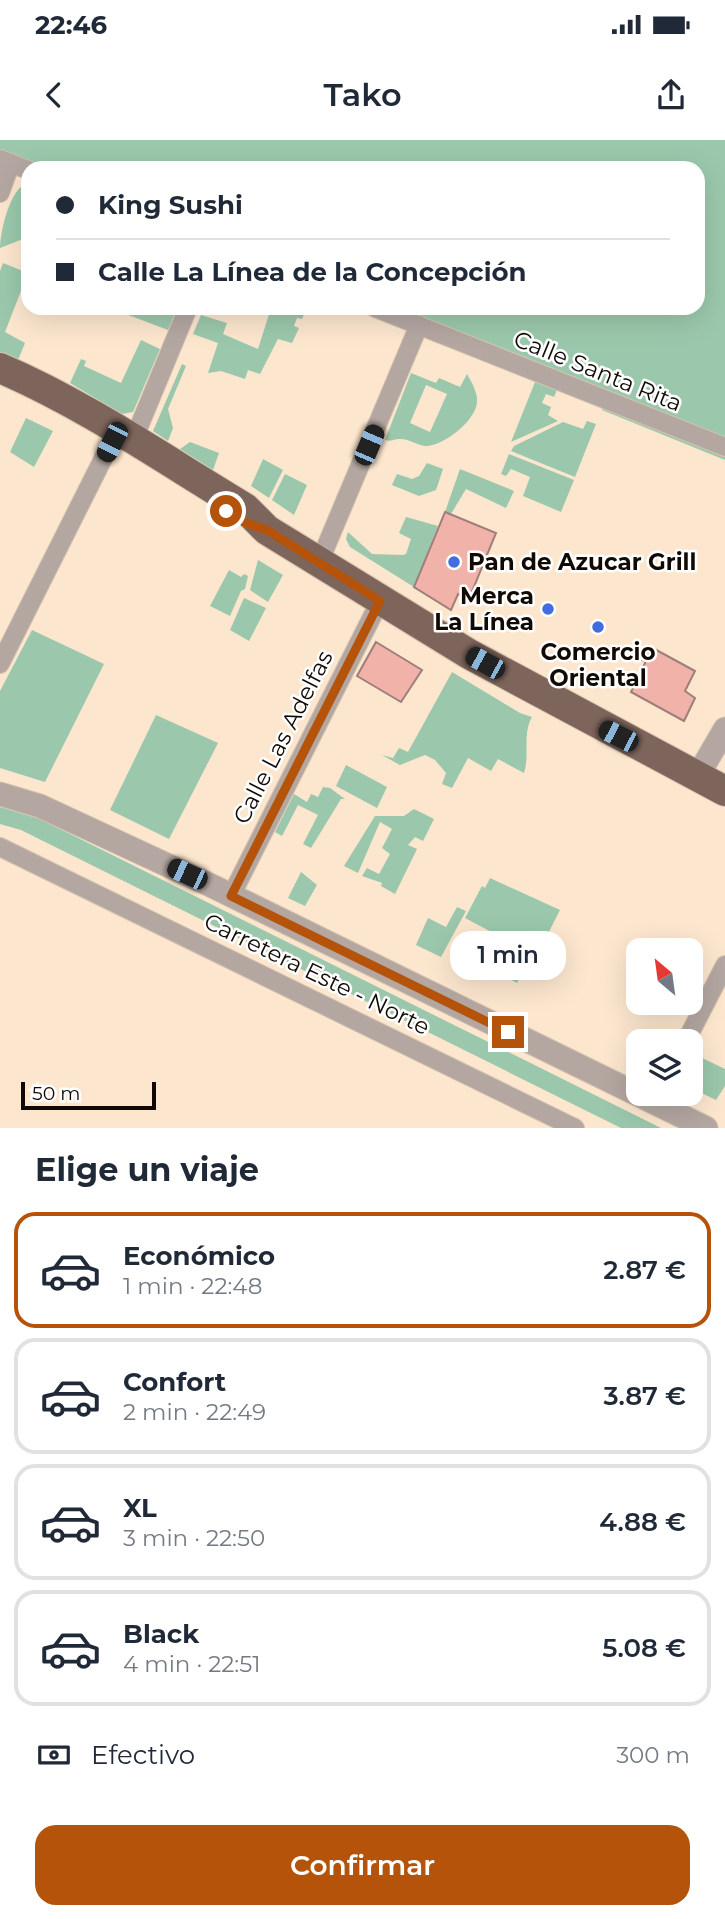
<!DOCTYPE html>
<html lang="es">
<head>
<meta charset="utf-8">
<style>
  body { margin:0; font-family:Montserrat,sans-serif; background:#f6f6f7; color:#1f2937; height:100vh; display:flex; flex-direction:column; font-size:26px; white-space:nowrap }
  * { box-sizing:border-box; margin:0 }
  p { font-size:23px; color:#747a83 }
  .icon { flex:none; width:38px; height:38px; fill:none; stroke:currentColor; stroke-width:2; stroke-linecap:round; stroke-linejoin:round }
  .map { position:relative; height:988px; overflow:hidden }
  .sheet { display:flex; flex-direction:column; background:#fff; flex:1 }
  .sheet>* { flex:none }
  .top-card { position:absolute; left:21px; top:21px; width:684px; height:154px; border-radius:21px; box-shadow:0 7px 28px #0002; display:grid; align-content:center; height:154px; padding:0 35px; background:#fff }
  .needle { width:46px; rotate:331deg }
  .controls { position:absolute; left:626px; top:798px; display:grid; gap:14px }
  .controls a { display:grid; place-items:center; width:77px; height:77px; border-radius:14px; background:#fff; box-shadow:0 7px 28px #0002; font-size:35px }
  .scale { position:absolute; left:21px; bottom:18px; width:135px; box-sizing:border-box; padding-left:7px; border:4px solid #110a04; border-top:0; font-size:19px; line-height:24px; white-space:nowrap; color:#110a04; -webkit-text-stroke:5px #fff; paint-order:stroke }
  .end { position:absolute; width:32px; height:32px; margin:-16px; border:9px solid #b45309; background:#fff; box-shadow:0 0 0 4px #fff }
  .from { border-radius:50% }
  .bubble { position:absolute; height:49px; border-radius:21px; background:#fff; box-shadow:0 7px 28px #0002; font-size:23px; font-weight:600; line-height:49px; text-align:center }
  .car { position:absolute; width:21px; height:42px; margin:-21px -10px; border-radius:9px; box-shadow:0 0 5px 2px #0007; background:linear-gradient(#222 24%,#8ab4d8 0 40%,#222 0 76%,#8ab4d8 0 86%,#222 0) }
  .top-card b { display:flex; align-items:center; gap:24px; height:66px; font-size:26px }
  .top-card b+b { border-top:2px solid #e0e1e3 }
  .top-card i { width:18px; height:18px; background:#1f2937 }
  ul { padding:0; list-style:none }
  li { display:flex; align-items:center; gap:21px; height:116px; margin:0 14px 10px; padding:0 21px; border:4px solid #e0e1e3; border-radius:21px }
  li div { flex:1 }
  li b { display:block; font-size:26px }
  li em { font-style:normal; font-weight:600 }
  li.selected { border-color:#b45309 }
  li>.icon { width:63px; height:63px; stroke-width:1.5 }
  h2 { padding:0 35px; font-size:32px; line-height:84px }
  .pay { display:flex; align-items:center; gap:18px; height:77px; padding:0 35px; font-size:26px }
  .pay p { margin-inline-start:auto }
  .action { display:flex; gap:14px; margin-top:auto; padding:14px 35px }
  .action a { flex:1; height:80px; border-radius:21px; background:#b45309; color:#fff; font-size:28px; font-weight:600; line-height:80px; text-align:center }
  .status { display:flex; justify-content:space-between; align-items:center; height:49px; padding:0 35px; background:#fff; direction:ltr }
  .status svg { height:19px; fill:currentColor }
  header { display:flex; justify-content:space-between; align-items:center; height:91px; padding:0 35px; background:#fff; font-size:32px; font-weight:600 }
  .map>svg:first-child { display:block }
</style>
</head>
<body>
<div class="status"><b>22:46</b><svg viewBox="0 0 49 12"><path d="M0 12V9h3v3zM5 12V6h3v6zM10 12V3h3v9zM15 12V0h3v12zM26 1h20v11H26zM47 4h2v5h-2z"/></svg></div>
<header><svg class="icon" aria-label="back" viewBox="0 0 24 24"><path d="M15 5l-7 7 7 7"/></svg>Tako<svg class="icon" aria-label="share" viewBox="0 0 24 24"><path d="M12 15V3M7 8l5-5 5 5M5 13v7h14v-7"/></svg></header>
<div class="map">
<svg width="725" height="988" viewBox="0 0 725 988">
  <rect width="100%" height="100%" fill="#fce6ce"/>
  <g fill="#9bc8ac" fill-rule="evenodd">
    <polygon points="0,0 725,0 725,320 602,270 606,261 375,168 698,168 698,28 28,28 0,19"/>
    <path d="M28 43V97L0 108C0 92 10 47 28 43Z"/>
    <polygon points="3,123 28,133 5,192 25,203 18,220 0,212 0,131"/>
    <polygon points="110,168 177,168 168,190"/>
    <polygon points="271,168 307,168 302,179 297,178 294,186 299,188 292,203 278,199 260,234 248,230 245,239 221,231 208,233 218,203 193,194 201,175 227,183 223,194 258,209"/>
    <polygon points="141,200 160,209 133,272 122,274 70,243 81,219 86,221 84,226 121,243"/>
    <polygon points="182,224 186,226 168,269 173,288 168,301 153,291"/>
    <path d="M411 233 436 243 439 238 460 247 467 234C471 241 477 251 477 260 478 279 445 305 427 306 418 306 410 299 400 299 393 299 392 302 385 300ZM426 245 447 254 430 292 410 283Z"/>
    <polygon points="535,242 557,250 554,257 546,254 542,263 551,267 548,275 558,281 511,302"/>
    <polygon points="26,278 53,291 34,327 10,312"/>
    <polygon points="587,281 596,284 575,337 511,311 514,306 563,282 583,289"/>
    <polygon points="190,302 219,313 213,330 180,309"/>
    <polygon points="509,314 574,340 561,372 523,356 530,337 511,329 506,336 501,334"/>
    <polygon points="263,319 283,330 269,358 251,346"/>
    <polygon points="427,323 443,329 436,350 419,356 392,345 397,334 412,339 419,336"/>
    <polygon points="460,329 514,351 506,368 466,349 451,374 445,372"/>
    <polygon points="285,334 307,345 294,375 272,360"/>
    <polygon points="406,377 438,386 414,447 350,407 346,399 348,392 372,414 403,415 406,414 411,399 399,393"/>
    <polygon points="258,420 283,435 268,462 250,450"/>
    <polygon points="229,430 241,437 244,434 248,436 245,449 241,451 230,476 210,466"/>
    <polygon points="244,458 266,468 249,501 230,490"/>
    <polygon points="32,490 104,524 45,642 0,628 0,551"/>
    <path d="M452 532 520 573 532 577C522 594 530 615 524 633L498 619 491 631 468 618 452 648 442 644 446 633 435 620 425 615 400 625 382 615 393 618 399 608 408 612Z"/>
    <polygon points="156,575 218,603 169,699 110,670"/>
    <polygon points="346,625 387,647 377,668 336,646"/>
    <polygon points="323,647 330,648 345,659 341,659 311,708 303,704 318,675 298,665 282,696 275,692 294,654 307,662 311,654 318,657"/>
    <polygon points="0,667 40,679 661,988 621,988 21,690 0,684"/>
    <polygon points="414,669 434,679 423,701 415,697 408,705 417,709 395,754 381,746 382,743 362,736 367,728 379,734 390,714 382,708 392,689 380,682 358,733 344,726 375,676 404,676"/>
    <polygon points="301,732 317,745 305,766 288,758"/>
    <polygon points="490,738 560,770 526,837 521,836 517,843 485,826 499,796 465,778 482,746 485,748"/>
    <polygon points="457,767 466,771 441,817 416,805 428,778 446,787"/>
    <polygon points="698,916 725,929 725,946 716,960 691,948 691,929"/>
  </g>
  <g fill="#f1b2aa" stroke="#9e7f7b" stroke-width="2">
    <polygon points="445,372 496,393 469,459 458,454 451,470 414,447"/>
    <polygon points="376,502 422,530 401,562 357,536"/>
    <polygon points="649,506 695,531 685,551 695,558 684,581 631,552 646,521 642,520"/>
  </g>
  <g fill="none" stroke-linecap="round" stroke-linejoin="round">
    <g stroke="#d6c3ae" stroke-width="20">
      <g id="minor">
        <polyline points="0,19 28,30"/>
        <polyline points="0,53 11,23"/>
        <polyline points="375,168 725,307"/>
        <polyline points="133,301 188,168"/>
        <polyline points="319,423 419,185"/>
        <polyline points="0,524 112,301"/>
        <polyline points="0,707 575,988"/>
        <polyline points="231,756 380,461"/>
        <polyline points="686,901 725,825"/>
      </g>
    </g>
    <g stroke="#d6c3ae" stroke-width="25">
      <g id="tertiary">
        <polyline points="697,637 725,589"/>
        <polyline points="0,654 40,666 208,744 706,988"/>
      </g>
    </g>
    <g stroke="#d6c3ae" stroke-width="32">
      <path id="trunk" d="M0 228C86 265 165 320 245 368L267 390 469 514 725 651"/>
    </g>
    <use href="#minor" stroke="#b4a7a2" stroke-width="18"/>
    <use href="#tertiary" stroke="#b4a7a2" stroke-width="23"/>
    <use href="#trunk" stroke="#7e655c" stroke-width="30"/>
  </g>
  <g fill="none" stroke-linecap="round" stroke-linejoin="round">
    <polyline stroke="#b45309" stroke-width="9" points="226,371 246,383 267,390 380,461 231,756 508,892"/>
  </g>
  <g fill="#436cde" stroke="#fff" stroke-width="2.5">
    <circle cx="454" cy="422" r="7"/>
    <circle cx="548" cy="469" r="7"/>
    <circle cx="598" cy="487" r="7"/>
  </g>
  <g text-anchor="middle" stroke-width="5" stroke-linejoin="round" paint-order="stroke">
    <g font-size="23" fill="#110a04" stroke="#fff">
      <text transform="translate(598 231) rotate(22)" y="8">Calle Santa Rita</text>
      <text transform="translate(283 597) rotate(-63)" y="8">Calle Las Adelfas</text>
      <text transform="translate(317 834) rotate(26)" y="8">Carretera Este - Norte</text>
    </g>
    <g font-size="23" font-weight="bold" fill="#110a04" stroke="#fff" text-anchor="start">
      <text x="468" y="430">Pan de Azucar Grill</text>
      <text x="534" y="464" text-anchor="end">Merca<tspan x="534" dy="26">La Línea</tspan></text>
      <text x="598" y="520" text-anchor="middle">Comercio<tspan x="598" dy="26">Oriental</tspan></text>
    </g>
  </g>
</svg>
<div class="controls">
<a><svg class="needle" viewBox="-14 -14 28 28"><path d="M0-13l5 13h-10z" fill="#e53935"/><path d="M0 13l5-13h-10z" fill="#747a83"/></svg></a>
<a><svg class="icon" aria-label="layers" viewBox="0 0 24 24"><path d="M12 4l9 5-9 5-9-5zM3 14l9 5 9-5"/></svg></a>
</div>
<div class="scale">50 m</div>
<i class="end from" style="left:226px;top:371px"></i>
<i class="end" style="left:508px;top:892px"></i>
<div class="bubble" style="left:450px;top:791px;width:116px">1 min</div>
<i class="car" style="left:112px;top:302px;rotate:207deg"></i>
<i class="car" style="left:369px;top:305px;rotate:23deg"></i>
<i class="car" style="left:485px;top:523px;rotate:299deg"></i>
<i class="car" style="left:618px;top:596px;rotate:297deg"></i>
<i class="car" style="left:187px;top:734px;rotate:295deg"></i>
<div class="top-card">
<b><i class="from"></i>King Sushi</b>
<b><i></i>Calle La Línea de la Concepción</b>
</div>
</div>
<section class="sheet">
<h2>Elige un viaje</h2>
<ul>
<li class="selected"><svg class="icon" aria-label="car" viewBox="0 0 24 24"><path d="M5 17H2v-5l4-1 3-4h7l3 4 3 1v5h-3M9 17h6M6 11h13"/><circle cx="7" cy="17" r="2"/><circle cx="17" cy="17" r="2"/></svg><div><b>Económico</b><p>1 min · 22:48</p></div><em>2.87 €</em></li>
<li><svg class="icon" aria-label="car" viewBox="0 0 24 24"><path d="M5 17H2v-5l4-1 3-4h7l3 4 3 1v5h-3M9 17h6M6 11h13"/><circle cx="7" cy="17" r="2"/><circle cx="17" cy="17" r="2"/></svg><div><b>Confort</b><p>2 min · 22:49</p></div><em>3.87 €</em></li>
<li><svg class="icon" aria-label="car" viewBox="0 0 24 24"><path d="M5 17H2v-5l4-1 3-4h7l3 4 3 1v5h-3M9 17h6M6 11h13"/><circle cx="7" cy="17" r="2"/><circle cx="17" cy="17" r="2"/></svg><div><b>XL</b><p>3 min · 22:50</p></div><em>4.88 €</em></li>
<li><svg class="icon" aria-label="car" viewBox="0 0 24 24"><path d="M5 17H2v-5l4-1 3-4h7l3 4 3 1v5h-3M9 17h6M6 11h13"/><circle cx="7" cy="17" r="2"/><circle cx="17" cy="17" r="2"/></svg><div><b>Black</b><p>4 min · 22:51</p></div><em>5.08 €</em></li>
</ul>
<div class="pay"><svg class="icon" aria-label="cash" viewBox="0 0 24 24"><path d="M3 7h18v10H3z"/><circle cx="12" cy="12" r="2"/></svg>Efectivo<p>300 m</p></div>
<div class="action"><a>Confirmar</a></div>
</section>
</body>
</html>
